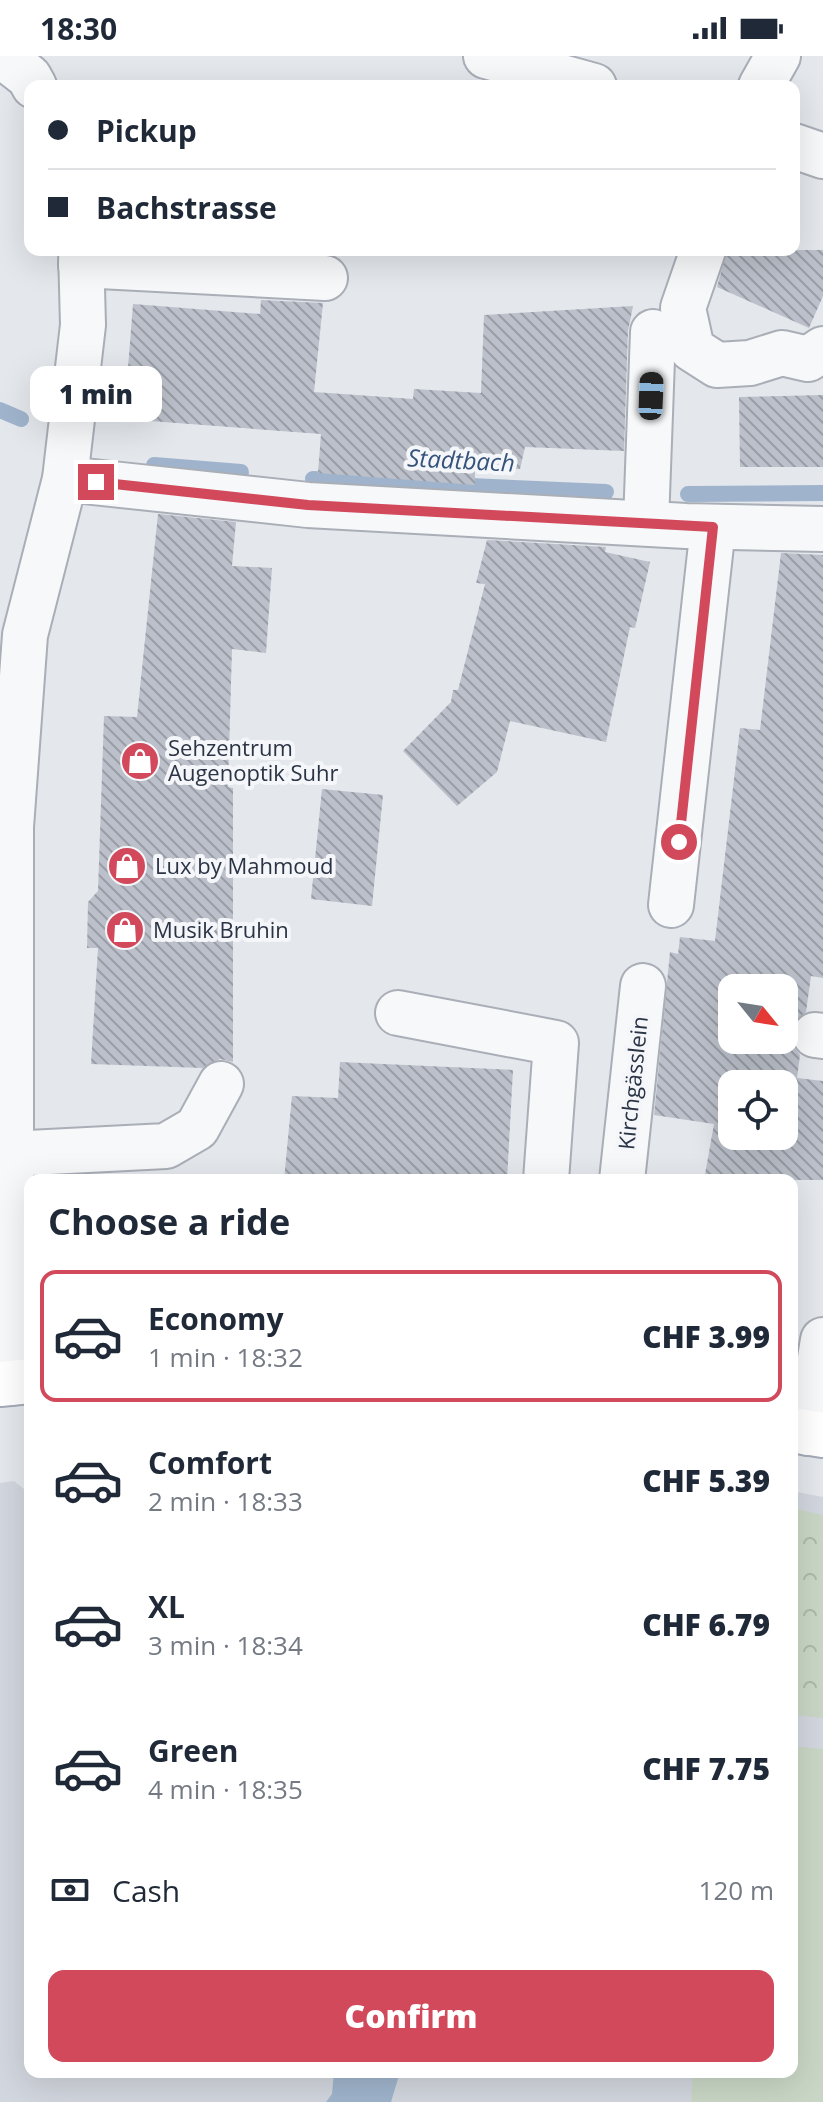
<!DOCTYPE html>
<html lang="en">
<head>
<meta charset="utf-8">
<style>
  body { margin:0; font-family:"Open Sans",sans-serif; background:#f2f2f3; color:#1f2937; height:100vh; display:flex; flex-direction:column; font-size:30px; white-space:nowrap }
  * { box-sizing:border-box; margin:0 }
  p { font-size:26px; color:#747a83 }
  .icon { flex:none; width:44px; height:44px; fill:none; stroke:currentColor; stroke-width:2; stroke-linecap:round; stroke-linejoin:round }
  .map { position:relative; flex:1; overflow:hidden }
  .details { position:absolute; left:24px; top:1118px; width:774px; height:904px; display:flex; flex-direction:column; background:#fff; border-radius:16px; box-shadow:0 8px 32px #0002 }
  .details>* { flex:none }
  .banner { position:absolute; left:24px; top:24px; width:776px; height:176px; border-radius:16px; box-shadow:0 8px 32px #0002; display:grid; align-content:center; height:176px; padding:0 24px; background:#fff }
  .needle { width:52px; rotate:120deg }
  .fabs { position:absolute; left:718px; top:918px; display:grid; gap:16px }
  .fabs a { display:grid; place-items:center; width:80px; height:80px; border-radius:16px; background:#fff; box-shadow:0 8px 32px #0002; font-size:40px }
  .end { position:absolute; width:36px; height:36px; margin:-18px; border:10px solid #d1495b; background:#fff; box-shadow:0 0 0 4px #fff }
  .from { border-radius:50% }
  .bubble { position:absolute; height:56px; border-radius:16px; background:#fff; box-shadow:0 8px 32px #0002; font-size:26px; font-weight:800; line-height:56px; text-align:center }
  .car { position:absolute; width:24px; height:48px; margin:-24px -12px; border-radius:10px; box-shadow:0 0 6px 2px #0007; background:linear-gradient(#222 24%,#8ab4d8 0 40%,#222 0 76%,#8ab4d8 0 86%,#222 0) }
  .banner b { display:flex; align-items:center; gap:28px; height:76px; font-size:30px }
  .banner b+b { border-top:2px solid #e0e1e3 }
  .banner i { width:20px; height:20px; background:#1f2937 }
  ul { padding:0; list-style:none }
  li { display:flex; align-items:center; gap:24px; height:132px; margin:0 16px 12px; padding:0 8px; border:4px solid transparent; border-radius:16px }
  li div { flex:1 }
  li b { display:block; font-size:30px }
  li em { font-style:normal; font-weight:800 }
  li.active { border-color:#d1495b }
  li>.icon { width:72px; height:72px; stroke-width:1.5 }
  h2 { padding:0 24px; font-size:36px; line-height:96px }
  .pay { display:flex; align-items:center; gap:20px; height:88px; padding:0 24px; font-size:30px }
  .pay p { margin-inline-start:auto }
  .button { display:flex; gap:16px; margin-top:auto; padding:16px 24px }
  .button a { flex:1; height:92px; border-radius:16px; background:#d1495b; color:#fff; font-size:32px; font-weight:800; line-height:92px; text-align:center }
  .status { display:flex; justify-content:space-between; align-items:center; height:56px; padding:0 40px; background:#fff; direction:ltr }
  .status svg { height:22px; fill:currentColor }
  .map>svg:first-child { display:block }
</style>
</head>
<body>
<div class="status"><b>18:30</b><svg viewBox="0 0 49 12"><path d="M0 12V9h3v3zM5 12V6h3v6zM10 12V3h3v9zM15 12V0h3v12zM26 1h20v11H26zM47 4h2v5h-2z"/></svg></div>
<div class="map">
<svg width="823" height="2046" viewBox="0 0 823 2046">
  <defs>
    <pattern id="park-crowns" width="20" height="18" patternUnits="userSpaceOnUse" patternTransform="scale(2)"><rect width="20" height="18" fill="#c9d6c5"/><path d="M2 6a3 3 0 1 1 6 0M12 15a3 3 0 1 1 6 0" fill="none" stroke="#adb8ab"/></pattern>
    <pattern id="building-back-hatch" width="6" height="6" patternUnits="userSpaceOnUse" patternTransform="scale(2)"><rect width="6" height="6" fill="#bbc0ca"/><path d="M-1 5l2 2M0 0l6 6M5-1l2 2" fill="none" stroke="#989da6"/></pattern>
  </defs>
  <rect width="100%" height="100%" fill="#e4e7ec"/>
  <polygon fill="#d2d6de" points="14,1425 30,1438 30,2016 792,2016 792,1435 823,1441 823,2046 0,2046 0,1427"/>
  <polygon fill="url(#park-crowns)" points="792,1452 823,1459 823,1662 792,1659"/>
  <polygon fill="#c9d6c5" points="792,1690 823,1693 823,2046 691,2046 693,2016 792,2016"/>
  <polygon fill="#9fb4cc" points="334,2016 400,2016 391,2046 326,2046 332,2038"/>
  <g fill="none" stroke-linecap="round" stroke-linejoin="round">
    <g stroke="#9fb4cc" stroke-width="16">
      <polyline points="0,354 21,363"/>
      <polyline points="154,409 241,416"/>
      <polyline points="313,423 606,436"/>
      <polyline points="688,438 823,437"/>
    </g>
  </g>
  <g fill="url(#building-back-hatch)" fill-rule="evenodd">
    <polygon points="727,194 823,194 823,240 809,272 717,231"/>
    <polygon points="261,244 323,247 314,336 413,343 414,333 481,337 484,259 633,250 628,275 624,395 525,391 520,413 475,414 475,429 318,417 321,378 124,363 133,248 260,258"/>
    <polygon points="823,339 823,411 740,411 739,341"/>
    <polygon points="158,458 236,466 232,510 272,512 266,597 232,593 228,731 233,732 233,1006 220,1003 203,1012 91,1008 98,892 87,892 88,846 98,835 104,660 137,661"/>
    <polygon points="487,484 606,491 605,496 650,506 635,572 630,571 606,686 510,665 497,716 457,750 403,695 451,646 453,634 458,634 485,528 476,527"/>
    <path d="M781 497 823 499V922L811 920 806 956 795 965 790 977 792 989 800 999 797 1022 823 1025V1124H704L714 1068 654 1059 670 896 678 898 680 881 715 885 740 672 760 674ZM732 932H784V984H732ZM732 1028H784V1080H732Z"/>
    <polygon points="322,733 383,739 372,850 311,843"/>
    <polygon points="340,1006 513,1014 507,1124 284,1124 292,1040 338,1042"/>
  </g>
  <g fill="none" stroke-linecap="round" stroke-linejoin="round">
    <g stroke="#a9aeb7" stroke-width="48">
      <g id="minor">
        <polyline points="2,0 29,21 34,30"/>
        <polyline points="486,0 594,30"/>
        <polyline points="761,30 778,0"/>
        <polyline points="794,90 823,100"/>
        <polyline points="703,194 683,252 692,293 717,309 750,307 782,297 808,303 823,293"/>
        <polyline points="81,209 325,222"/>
        <polyline points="65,423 308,449 686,470 823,473"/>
        <polyline points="646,467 653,276"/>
        <polyline points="671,849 713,471"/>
        <polyline points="398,957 556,987 546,1124"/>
        <polyline points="815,979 823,980"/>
        <polyline points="9,1098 166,1090 197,1072 221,1028"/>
        <polyline points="622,1124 643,930"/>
        <polyline points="11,1327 11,771 25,579 65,423 83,269 81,194"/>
        <polyline points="808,1377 823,1284"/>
      </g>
    </g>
    <g stroke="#a3abb8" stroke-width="48">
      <g id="major">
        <polyline points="0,1328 30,1325"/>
        <polyline points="792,1374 823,1379"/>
      </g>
    </g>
    <use href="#minor" stroke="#f7f8fa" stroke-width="44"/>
    <use href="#major" stroke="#fff" stroke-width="44"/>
  </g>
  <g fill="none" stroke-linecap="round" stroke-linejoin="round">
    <polyline stroke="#d1495b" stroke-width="10" points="96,426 308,449 713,471 679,786"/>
  </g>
  <defs>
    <g id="shop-disc" transform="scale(2)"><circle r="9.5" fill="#d1495b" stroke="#f4f6f9"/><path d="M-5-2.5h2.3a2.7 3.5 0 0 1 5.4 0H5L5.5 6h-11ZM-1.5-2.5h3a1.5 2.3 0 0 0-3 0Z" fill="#fff"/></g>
  </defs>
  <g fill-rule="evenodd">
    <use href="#shop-disc" x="140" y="705"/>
    <use href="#shop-disc" x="127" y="810"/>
    <use href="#shop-disc" x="125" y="874"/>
  </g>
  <g text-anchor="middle" stroke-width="8" stroke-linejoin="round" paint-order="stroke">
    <g font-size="22" fill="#2b3445" stroke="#f4f6f9" text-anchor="start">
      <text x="168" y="700">Sehzentrum<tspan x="168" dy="25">Augenoptik Suhr</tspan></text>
      <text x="155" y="818">Lux by Mahmoud</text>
      <text x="153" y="882">Musik Bruhin</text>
    </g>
    <g font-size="22" fill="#2b3445" stroke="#f4f6f9">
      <text transform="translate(633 1027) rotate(-84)" y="8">Kirchgässlein</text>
    </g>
    <g font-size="24" font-style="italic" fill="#34527a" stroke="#f4f6f9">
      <text transform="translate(461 405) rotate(3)" y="8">Stadtbach</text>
    </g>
  </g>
</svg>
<div class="fabs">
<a><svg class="needle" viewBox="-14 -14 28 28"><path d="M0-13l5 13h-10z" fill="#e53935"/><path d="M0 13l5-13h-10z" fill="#747a83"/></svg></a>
<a><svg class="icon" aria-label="locate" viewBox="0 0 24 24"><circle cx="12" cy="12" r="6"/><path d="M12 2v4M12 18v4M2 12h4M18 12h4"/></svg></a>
</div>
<i class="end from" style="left:679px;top:786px"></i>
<i class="end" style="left:96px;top:426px"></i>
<div class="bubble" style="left:30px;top:310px;width:132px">1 min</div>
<i class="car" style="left:651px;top:340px;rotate:2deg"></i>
<div class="banner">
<b><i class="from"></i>Pickup</b>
<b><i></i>Bachstrasse</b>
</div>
<section class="details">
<h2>Choose a ride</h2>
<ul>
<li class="active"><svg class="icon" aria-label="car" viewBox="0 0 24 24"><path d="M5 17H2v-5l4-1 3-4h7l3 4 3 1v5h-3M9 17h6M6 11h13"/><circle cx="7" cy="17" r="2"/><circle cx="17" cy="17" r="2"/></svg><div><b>Economy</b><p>1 min · 18:32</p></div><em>CHF 3.99</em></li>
<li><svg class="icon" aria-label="car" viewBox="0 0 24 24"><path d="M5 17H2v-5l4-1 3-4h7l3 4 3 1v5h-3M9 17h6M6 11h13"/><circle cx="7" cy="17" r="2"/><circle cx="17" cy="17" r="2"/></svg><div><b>Comfort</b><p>2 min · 18:33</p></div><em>CHF 5.39</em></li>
<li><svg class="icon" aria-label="car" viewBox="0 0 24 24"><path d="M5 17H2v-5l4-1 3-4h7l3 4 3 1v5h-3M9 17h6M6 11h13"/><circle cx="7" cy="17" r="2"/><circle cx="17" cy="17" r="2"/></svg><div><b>XL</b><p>3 min · 18:34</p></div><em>CHF 6.79</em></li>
<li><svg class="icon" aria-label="car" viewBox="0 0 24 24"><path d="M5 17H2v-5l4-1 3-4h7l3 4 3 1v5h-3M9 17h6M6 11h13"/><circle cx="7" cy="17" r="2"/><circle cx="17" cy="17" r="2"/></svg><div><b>Green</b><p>4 min · 18:35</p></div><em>CHF 7.75</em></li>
</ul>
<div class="pay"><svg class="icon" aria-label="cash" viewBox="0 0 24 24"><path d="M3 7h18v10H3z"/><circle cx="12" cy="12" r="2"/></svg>Cash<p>120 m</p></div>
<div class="button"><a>Confirm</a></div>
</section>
</div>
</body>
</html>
